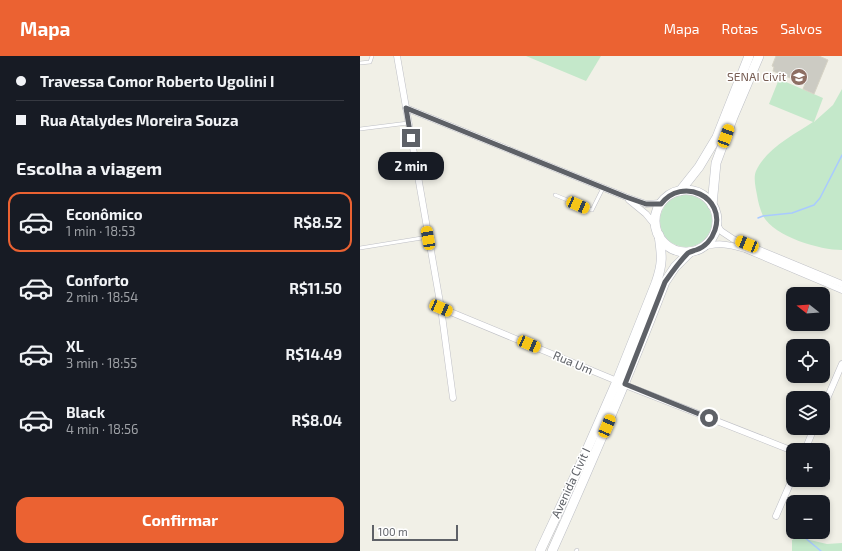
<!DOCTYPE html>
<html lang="pt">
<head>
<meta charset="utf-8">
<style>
  body { margin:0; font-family:"Exo 2",sans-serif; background:#20242c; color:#f1f3f6; height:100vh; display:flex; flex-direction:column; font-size:15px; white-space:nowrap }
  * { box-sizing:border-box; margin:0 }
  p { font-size:13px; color:#9ea1a6 }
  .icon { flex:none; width:22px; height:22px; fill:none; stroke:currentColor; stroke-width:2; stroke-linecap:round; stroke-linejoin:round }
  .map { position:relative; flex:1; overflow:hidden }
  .side { display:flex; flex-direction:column; background:#171b24; width:360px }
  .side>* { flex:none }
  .hud { display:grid; align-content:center; height:88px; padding:0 16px; background:#171b24 }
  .needle { width:26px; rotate:287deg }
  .tools { position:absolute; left:426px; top:231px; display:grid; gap:8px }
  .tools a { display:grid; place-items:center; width:44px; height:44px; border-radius:8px; background:#171b24; box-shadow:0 2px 6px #0003; font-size:20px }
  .scale { position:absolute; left:12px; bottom:10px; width:86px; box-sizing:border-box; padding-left:4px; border:2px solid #5e6167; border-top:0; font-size:11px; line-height:14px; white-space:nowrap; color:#5e6167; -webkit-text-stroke:3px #fff; paint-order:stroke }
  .end { position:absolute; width:18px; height:18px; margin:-9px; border:5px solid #5e6167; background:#fff; box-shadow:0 0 0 2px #fff }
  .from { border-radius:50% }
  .bubble { position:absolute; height:28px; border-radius:12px; background:#171b24; box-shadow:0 2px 6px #0003; font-size:13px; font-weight:700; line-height:28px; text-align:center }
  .car { position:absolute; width:12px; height:24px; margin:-12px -6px; border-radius:5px; box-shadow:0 0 3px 1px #0007; background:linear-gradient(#f5c518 24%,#345 0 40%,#f5c518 0 76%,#345 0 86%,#f5c518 0) }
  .hud b { display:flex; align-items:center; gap:14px; height:38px; font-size:15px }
  .hud b+b { border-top:1px solid #363941 }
  .hud i { width:10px; height:10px; background:#f1f3f6 }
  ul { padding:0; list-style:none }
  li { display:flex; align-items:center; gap:12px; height:60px; margin:0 8px 6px; padding:0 8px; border:2px solid transparent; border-radius:12px }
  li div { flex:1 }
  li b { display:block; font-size:15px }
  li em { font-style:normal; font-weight:700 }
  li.selected { border-color:#eb6232 }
  li>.icon { width:36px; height:36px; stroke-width:1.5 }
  h2 { padding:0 16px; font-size:18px; line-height:48px }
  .cta { display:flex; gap:8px; margin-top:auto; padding:8px 16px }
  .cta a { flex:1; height:46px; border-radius:12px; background:#eb6232; color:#fff; font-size:16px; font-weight:700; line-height:46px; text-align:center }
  header { display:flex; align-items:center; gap:24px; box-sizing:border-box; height:56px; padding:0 20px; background:#eb6232; color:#fff }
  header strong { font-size:19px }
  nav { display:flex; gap:22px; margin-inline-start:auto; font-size:14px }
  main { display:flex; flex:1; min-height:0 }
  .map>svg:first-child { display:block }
</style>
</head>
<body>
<header>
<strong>Mapa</strong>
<nav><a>Mapa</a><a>Rotas</a><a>Salvos</a></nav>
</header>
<main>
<section class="side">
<div class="hud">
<b><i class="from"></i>Travessa Comor Roberto Ugolini I</b>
<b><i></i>Rua Atalydes Moreira Souza</b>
</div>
<h2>Escolha a viagem</h2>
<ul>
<li class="selected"><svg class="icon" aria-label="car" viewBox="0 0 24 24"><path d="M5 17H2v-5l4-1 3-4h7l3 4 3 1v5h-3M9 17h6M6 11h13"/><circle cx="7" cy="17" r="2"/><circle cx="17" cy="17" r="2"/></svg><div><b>Econômico</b><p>1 min · 18:53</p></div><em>R$8.52</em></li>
<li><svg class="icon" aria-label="car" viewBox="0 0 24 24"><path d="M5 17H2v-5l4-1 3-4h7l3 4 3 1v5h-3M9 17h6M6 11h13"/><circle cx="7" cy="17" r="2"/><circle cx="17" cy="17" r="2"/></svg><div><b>Conforto</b><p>2 min · 18:54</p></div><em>R$11.50</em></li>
<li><svg class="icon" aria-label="car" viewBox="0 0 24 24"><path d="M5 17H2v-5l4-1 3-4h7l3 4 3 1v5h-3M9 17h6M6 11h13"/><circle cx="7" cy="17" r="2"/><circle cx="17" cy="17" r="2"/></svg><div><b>XL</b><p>3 min · 18:55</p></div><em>R$14.49</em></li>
<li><svg class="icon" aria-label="car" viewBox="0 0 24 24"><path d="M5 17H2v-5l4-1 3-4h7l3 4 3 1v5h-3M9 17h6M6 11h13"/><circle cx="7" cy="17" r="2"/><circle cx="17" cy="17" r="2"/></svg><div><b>Black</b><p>4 min · 18:56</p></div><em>R$8.04</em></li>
</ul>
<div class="cta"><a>Confirmar</a></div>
</section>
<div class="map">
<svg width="482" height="495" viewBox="0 0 482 495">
  <rect width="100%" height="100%" fill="#f1f0e7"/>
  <g fill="#c4e8ca">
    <polygon points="166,0 241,0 226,25"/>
    <path d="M419 23 463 42 454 66 473 49 482 33V194C460 194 415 181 403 160 400 153 398 146 397 139 396 133 393 122 396 115 406 93 433 79 453 66L409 48Z"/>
    <circle cx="326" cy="165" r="26"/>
    <polygon points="437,481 467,488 482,487 482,495 432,495 432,484"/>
  </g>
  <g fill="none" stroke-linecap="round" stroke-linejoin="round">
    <g stroke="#a9caff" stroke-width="1.5">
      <polyline points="398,162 403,160 432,157 454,149 460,142 482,99"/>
      <polyline points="439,476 444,481 461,495"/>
    </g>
  </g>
  <polygon fill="#cccbc3" stroke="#d6d3c5" points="416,0 459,0 468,4 454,38 443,33 445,28 413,15 414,11 412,10"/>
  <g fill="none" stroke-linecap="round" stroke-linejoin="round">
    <g stroke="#bebfc5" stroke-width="4">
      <g id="lane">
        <polyline points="0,7 10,6 12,0"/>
        <polyline points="0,73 48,67"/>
        <polyline points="195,139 232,154 243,132"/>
        <polyline points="0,192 68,181"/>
        <polyline points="216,495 217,494"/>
      </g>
    </g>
    <g stroke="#bebfc5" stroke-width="7">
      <g id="street">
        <polyline points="37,0 81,252 93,342"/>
        <polyline points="46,52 266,141 286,148 301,147"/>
        <polyline points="269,144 286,158 295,169"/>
        <polyline points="356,167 361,175 373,183 482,228"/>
        <path d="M340 192C357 186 367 188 385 193L482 234"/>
        <polyline points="81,252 257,325"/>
        <polyline points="265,329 433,395"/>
        <polyline points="463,352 482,308"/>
        <polyline points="445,394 454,372"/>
        <polyline points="416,460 433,421"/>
      </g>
    </g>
    <g stroke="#bcbec5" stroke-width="10">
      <g id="secondary">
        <circle cx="326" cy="165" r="31"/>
        <polyline points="320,135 339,111 357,81 389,0"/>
        <polyline points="352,149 356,107 373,61 399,0"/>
        <path d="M180 495 222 405 257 325 296 227C303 207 302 200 299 179"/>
        <path d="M192 495C232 406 270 317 305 226L315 211 330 196"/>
      </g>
    </g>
    <use href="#lane" stroke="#fff" stroke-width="3"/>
    <use href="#street" stroke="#fff" stroke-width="6"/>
    <use href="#secondary" stroke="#fff" stroke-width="9"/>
  </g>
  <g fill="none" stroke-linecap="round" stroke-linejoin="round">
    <path stroke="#5e6167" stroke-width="5" d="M51 82 46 52 266 141 286 148H301C322 120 366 141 355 174 352 183 345 191 336 194 333 195 331 195 328 197 319 206 312 216 305 226L265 328 349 362"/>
  </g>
  <defs>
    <g id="university-disc" transform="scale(0.9)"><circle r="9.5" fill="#8d6e63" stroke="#fff"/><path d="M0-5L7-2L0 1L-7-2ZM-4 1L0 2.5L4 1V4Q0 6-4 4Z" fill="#fff"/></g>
  </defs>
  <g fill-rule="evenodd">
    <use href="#university-disc" x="439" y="21"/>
  </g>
  <g text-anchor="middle" stroke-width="3" stroke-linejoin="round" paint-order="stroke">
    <g font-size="12" fill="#785e54" stroke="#fff" text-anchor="end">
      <text x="426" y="25">SENAI Civit</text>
    </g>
    <g font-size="12" fill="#5e6167" stroke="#fff">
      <text transform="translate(213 307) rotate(23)" y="4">Rua Um</text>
      <text transform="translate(211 427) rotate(-65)" y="4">Avenida Civit I</text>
    </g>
  </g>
</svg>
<div class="tools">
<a><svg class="needle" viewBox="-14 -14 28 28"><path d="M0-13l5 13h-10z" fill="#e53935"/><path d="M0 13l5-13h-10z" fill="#9ea1a6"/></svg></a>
<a><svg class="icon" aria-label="locate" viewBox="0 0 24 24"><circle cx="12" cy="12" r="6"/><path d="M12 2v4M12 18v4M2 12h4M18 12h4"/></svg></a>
<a><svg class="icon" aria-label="layers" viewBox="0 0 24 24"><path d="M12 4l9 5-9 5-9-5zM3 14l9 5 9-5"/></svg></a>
<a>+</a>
<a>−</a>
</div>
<div class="scale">100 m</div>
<i class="end from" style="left:349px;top:362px"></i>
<i class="end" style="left:51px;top:82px"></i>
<div class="bubble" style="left:18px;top:96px;width:66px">2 min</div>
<i class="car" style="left:366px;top:80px;rotate:20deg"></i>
<i class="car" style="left:218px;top:149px;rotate:113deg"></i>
<i class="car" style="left:68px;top:182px;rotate:350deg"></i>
<i class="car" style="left:387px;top:188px;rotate:292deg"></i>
<i class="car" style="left:81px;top:252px;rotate:113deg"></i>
<i class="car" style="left:169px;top:288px;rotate:113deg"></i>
<i class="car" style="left:247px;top:370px;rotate:23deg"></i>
</div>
</main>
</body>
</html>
